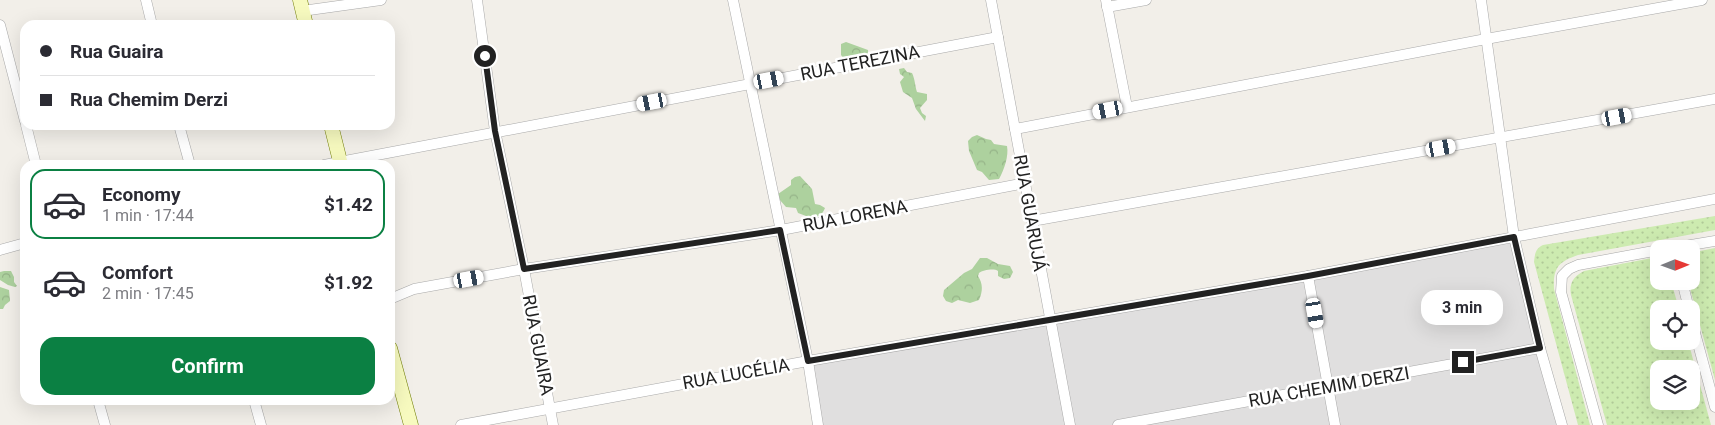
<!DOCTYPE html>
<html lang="en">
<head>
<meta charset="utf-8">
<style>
  body { margin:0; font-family:Roboto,sans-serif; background:#f7f7f7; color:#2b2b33; height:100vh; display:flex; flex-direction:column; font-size:19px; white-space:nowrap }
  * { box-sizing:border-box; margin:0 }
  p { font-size:16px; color:#7c7c81 }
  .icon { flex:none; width:28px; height:28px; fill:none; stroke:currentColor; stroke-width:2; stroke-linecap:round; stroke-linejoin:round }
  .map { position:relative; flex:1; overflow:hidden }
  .sheet { position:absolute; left:20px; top:160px; width:375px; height:245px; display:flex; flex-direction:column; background:#fff; border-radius:15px; box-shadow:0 5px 20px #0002 }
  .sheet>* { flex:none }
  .top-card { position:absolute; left:20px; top:20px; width:375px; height:110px; border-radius:15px; box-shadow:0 5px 20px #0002; display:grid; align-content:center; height:110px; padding:0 20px; background:#fff }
  .needle { width:32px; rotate:89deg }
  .controls { position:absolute; left:1650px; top:240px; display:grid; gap:10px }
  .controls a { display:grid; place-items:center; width:50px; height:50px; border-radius:10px; background:#fff; box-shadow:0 5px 20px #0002; font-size:25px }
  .end { position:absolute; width:22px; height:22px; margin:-11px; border:6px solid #222; background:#fff; box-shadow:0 0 0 2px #fff }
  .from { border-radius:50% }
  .bubble { position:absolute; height:35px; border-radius:15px; background:#fff; box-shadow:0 5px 20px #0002; font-size:16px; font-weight:700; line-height:35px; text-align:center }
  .car { position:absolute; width:15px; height:30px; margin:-15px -8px; border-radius:6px; box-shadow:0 0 4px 1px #0007; background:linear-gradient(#fff 24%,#345 0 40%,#fff 0 76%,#345 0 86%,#fff 0) }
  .top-card b { display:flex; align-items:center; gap:18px; height:48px; font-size:19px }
  .top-card b+b { border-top:1px solid #e1e1e2 }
  .top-card i { width:12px; height:12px; background:#2b2b33 }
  ul { padding:9px 0 0; list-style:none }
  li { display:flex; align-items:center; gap:15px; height:70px; margin:0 10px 8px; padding:0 10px; border:2px solid transparent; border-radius:15px }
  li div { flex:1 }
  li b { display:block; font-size:19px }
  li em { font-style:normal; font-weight:700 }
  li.selected { border-color:#0b8043 }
  li>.icon { width:45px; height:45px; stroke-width:1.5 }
  .primary-button { display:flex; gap:10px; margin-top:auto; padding:10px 20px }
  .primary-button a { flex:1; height:58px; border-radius:15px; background:#0b8043; color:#fff; font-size:20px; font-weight:700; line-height:58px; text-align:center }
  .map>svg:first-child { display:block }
</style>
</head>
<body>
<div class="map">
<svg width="1715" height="425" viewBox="0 0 1715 425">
  <defs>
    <pattern id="grass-dots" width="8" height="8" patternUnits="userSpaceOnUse" patternTransform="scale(1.25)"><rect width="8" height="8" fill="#cdebb0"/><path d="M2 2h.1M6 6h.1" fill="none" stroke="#b0c997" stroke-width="1.8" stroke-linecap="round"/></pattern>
    <pattern id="forest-crowns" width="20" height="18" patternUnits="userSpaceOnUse" patternTransform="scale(1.25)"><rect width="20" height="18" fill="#add19e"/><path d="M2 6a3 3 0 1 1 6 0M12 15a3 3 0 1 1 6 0" fill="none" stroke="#95b388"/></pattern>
  </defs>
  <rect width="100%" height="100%" fill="#f2efe9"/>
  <polygon fill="#e0dfdf" points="1514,237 1562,425 818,425 808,361"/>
  <g fill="url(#grass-dots)" fill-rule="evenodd">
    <path d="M1715 216V230L1578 255C1558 262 1553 268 1554 289L1590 425H1578L1534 262C1535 254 1535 249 1543 245Z"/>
    <polygon points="1715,248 1715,380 1688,281 1691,281 1691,255 1695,252"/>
    <path d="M1652 258 1659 260V281H1671L1679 309H1659V341H1688L1711 425H1607L1571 295C1569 283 1573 277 1584 271ZM1659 369H1691V401H1659Z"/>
  </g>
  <g fill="url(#forest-crowns)">
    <polygon points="846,42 868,50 868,55 844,59 841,55 841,44"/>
    <path d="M904 68 907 72 912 73C915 79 915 86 917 92L927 94V100L920 108 922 113 926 116 925 121 916 109 912 98 903 92 900 82 904 77 900 74 899 69Z"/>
    <path d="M977 135 986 139 991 140 994 144 1007 146C1009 156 1004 170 999 179L989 180 982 172 977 170 969 151 968 141 972 137Z"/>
    <path d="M800 176 812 189 815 204 820 205 825 208C819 222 809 217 798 213L796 208 786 207 779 199 778 194 791 185V180L795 177Z"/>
    <path d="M980 258H987L998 264 1010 266 1013 272 1010 278 1004 279 998 276V271C994 268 983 270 979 273L978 276C983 284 983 291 979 300L970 303 958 300 952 303 946 301 943 296 944 290 964 273 972 269Z"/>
    <polygon points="4,271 11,271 14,277 14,282 17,286 15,287 8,285 0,280 0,272"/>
    <polygon points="0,287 9,290 10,301 5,305 3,309 0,309 0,313"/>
  </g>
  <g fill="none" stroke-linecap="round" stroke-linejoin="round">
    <g stroke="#a9a9a9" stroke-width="11">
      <g id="minor">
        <polyline points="146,0 152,25"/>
        <polyline points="477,0 495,131 524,269 553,425"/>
        <polyline points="733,0 808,361 818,425"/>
        <polyline points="991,0 1070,425"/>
        <polyline points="1106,0 1127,107"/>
        <polyline points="1481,0 1514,237 1540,348 1562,425"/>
        <polyline points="1107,7 1146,0"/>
        <polyline points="302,11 381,0"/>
        <polyline points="0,25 25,121"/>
        <polyline points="26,125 36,165"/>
        <polyline points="179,125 190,165"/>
        <polyline points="1015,129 1486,39 1702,0"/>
        <polyline points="324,165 998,37"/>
        <polyline points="1032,221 1715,99"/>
        <polyline points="1667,249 1715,241"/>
        <polyline points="0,250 25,243"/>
        <polyline points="1308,276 1335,425"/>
        <polyline points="1682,281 1689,309"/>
        <polyline points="390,299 414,289 524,269 781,230 1025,183"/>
        <polyline points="1691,318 1715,407"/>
        <polyline points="98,400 105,425"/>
        <polyline points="254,400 261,425"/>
        <polyline points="461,425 808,361 1308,276 1715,199"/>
        <polyline points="1118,425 1540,348"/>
        <polyline points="1598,425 1561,292 1562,276 1569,269 1578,265 1659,250"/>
      </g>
    </g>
    <g stroke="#707d05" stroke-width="15">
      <g id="secondary">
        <polyline points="300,0 306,25"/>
        <polyline points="331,125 341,165"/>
        <polyline points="390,348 411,425"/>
      </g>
    </g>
    <use href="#minor" stroke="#fff" stroke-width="10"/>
    <use href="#secondary" stroke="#f7fabf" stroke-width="14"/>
  </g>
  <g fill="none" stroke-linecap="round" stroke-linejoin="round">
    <polyline stroke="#222" stroke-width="6" points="485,56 495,131 524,269 780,230 808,361 1308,276 1514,237 1540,348 1463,362"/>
  </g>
  <g text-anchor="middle" stroke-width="5" stroke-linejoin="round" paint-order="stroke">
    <g font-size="18" fill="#222" stroke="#fff">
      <text transform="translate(860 63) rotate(-11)" y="6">RUA TEREZINA</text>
      <text transform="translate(1030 213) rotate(80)" y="6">RUA GUARUJÁ</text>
      <text transform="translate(855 216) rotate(-11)" y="6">RUA LORENA</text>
      <text transform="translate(538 345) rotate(79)" y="6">RUA GUAIRA</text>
      <text transform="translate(736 374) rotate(-10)" y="6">RUA LUCÉLIA</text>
      <text transform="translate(1329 387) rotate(-10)" y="6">RUA CHEMIM DERZI</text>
    </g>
  </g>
</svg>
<div class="controls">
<a><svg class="needle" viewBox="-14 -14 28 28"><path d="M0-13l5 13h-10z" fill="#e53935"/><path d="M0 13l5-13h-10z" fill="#7c7c81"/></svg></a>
<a><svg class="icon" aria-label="locate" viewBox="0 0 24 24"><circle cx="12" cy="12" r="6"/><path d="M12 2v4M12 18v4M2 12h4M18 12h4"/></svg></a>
<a><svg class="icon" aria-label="layers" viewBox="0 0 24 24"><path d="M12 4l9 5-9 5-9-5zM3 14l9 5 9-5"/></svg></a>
</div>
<i class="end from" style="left:485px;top:56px"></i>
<i class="end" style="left:1463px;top:362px"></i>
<div class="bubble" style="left:1421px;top:290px;width:82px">3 min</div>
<i class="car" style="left:769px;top:80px;rotate:79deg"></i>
<i class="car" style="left:652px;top:102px;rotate:259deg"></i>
<i class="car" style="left:1108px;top:110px;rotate:259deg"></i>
<i class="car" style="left:1617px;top:117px;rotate:80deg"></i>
<i class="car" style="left:1441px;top:148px;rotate:80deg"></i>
<i class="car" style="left:469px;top:279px;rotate:80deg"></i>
<i class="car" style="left:1315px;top:313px;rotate:170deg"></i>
<div class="top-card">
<b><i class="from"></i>Rua Guaira</b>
<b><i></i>Rua Chemim Derzi</b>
</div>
<section class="sheet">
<ul>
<li class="selected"><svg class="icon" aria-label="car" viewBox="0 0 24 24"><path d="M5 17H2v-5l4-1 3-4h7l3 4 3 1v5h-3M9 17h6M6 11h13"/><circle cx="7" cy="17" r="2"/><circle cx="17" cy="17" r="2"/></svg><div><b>Economy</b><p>1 min · 17:44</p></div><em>$1.42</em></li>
<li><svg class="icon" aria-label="car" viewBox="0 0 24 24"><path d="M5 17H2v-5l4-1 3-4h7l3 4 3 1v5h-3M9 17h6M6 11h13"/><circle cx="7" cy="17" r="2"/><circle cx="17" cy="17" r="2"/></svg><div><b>Comfort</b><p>2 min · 17:45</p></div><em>$1.92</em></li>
</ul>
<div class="primary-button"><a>Confirm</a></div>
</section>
</div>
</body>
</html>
